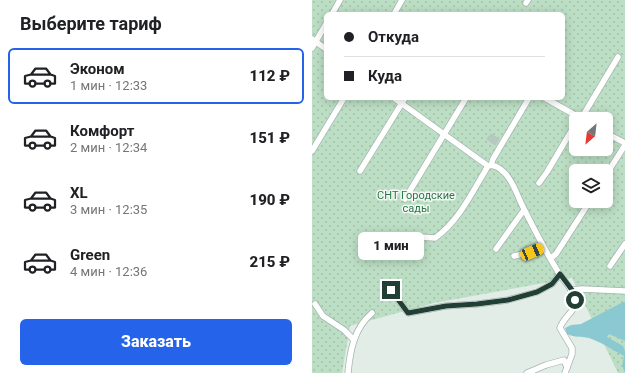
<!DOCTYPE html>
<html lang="ru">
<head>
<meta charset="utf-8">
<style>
  body { margin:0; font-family:Roboto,sans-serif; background:#f2f2f2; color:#202124; height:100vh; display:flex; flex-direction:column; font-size:15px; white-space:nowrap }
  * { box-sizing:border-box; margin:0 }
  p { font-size:13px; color:#757577 }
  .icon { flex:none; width:22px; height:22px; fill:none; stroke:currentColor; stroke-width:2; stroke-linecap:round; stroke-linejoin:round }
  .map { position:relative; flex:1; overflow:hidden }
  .panel { display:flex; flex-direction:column; background:#fff; width:312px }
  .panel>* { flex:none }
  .banner { position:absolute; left:12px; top:12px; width:241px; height:88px; border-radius:6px; box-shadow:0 2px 10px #0003; display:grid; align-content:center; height:88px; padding:0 20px; background:#fff }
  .needle { width:26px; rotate:208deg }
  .buttons { position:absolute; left:257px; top:112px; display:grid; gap:8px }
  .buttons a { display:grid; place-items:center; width:44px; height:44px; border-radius:6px; background:#fff; box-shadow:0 2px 10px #0003; font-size:20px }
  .end { position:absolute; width:18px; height:18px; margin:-9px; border:5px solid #223f36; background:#fff; box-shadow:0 0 0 2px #fff }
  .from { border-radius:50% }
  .bubble { position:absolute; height:28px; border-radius:6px; background:#fff; box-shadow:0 2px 10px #0003; font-size:13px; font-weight:800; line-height:28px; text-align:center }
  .car { position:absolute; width:12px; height:24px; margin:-12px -6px; border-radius:5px; box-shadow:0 0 3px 1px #0007; background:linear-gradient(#f5c518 24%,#345 0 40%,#f5c518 0 76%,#345 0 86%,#f5c518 0) }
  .banner b { display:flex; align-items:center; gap:14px; height:38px; font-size:15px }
  .banner b+b { border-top:1px solid #e0e0e0 }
  .banner i { width:10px; height:10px; background:#202124 }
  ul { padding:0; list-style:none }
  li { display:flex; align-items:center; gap:12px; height:56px; margin:0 8px 6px; padding:0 12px; border:2px solid transparent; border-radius:6px }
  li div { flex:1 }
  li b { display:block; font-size:15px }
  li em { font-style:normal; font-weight:800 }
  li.current { border-color:#2563eb }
  li>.icon { width:36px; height:36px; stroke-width:1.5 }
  h2 { padding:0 20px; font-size:18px; line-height:48px }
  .primary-button { display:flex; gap:8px; margin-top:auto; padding:8px 20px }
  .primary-button a { flex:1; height:46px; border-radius:6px; background:#2563eb; color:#fff; font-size:16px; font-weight:800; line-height:46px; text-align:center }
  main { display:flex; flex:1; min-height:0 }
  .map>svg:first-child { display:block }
</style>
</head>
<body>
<main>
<section class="panel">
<h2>Выберите тариф</h2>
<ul>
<li class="current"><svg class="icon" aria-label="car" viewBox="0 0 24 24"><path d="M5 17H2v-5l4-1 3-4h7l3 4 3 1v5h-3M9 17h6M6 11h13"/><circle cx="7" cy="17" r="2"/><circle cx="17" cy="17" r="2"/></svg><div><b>Эконом</b><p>1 мин · 12:33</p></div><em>112 ₽</em></li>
<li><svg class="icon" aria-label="car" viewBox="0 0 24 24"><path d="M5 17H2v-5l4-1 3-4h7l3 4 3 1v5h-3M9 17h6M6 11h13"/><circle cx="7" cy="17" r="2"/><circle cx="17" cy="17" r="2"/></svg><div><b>Комфорт</b><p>2 мин · 12:34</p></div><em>151 ₽</em></li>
<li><svg class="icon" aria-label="car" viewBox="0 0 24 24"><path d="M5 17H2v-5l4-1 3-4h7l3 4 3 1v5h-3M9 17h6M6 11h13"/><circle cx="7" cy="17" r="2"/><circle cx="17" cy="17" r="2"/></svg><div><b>XL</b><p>3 мин · 12:35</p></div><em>190 ₽</em></li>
<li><svg class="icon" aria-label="car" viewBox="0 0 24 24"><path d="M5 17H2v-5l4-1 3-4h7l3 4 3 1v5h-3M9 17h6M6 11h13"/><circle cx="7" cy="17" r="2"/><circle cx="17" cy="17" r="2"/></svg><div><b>Green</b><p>4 мин · 12:36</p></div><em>215 ₽</em></li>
</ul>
<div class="primary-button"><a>Заказать</a></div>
</section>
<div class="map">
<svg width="313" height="373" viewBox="0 0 313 373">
  <defs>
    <pattern id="grass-dots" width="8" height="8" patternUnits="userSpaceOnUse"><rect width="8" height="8" fill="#bcdec4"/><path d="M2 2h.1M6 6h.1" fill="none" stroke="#a1c0a9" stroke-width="1.8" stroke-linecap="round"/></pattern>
  </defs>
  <rect width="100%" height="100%" fill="#e3ede8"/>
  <path fill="url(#grass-dots)" fill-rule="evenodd" d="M0 0H313V373H306L260 278 122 303 38 326 30 373H0ZM14 14H251V98H14ZM264 119H294V149H264ZM264 171H294V201H264Z"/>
  <path fill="#8bc9d2" d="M311 302H313V341L297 334 295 337 311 346 313 351V373L310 365 312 356C301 350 289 342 277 338 268 336 264 338 255 334L253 328 259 325 269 324Z"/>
  <polygon fill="#b8c8c1" stroke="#b5c7bf" points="179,134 187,139 183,145 175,139"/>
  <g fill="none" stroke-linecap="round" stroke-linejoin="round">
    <g stroke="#a5b5af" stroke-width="7">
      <g id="minor">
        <polyline points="214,3 216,0"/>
        <polyline points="20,14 28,0"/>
        <polyline points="82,14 90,0"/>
        <polyline points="0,39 14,49"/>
        <polyline points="0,48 14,24"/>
        <path d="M82 98 176 166C184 163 194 173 198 180 203 187 206 197 210 205 221 227 232 249 245 270 250 280 261 288 263 299 265 311 251 317 248 328L260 348V354L253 373"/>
        <polyline points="233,98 270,119"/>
        <polyline points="269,119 306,57"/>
        <polyline points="294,133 313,143"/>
        <polyline points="0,151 32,98"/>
        <polyline points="179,165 181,159 217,98"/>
        <polyline points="48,171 93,98"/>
        <polyline points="294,175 313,145"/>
        <polyline points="227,183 235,172 264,123"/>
        <polyline points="93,199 154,98"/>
        <path d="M108 237 123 238C147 221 161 191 176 166"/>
        <polyline points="184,249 212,210"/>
        <polyline points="202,256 220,252 231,247"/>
        <polyline points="239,258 244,254 278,201"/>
        <polyline points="298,266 313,244"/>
        <polyline points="79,290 96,313 134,306 165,304 196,300 225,292 240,284 248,274"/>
        <polyline points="259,290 270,289 313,291"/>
        <polyline points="3,304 11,316 32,330 42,340"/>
        <path d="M36 373C38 351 42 328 60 313"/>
        <polyline points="215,373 234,365 252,360 255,367"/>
      </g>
    </g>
    <use href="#minor" stroke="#fff" stroke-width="5.5"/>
  </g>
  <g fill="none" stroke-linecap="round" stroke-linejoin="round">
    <polyline stroke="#223f36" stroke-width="5" points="79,290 96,313 134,306 165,304 196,300 225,292 240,284 248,274 260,290 263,300"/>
  </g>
  <g text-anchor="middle" stroke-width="3" stroke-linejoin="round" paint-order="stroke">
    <g font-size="11" fill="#2c7647" stroke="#f4f9f6">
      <text x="104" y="199">СНТ Городские<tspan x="104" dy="13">сады</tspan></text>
    </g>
  </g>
</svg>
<div class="buttons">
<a><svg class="needle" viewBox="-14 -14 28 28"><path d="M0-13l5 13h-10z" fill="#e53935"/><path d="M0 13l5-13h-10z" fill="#757577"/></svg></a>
<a><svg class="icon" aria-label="layers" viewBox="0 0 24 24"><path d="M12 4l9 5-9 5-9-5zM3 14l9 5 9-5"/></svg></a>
</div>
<i class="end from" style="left:263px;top:300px"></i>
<i class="end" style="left:79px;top:290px"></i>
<div class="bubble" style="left:46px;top:232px;width:66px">1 мин</div>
<i class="car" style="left:220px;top:252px;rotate:67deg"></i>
<div class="banner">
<b><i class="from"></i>Откуда</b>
<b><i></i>Куда</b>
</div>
</div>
</main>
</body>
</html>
